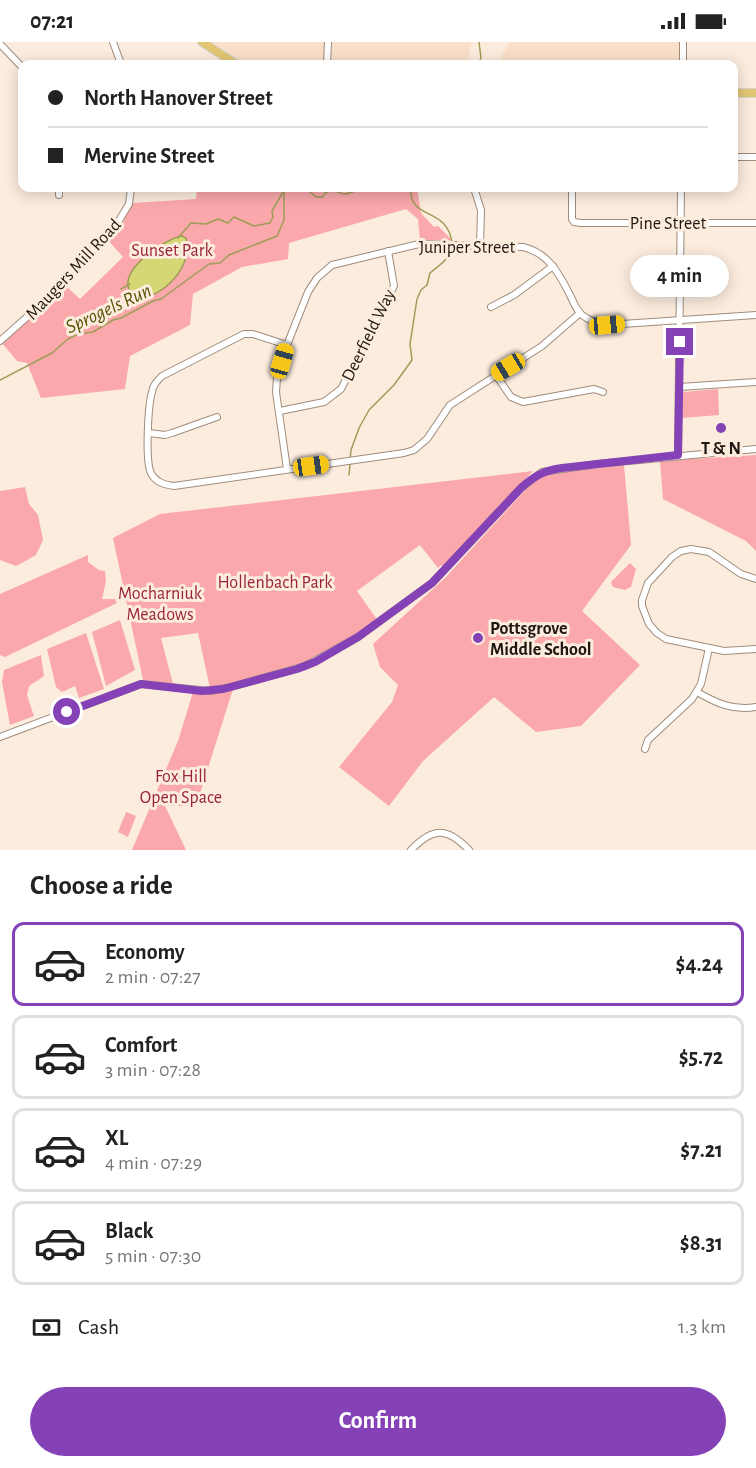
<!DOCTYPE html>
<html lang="en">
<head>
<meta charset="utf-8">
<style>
  body { margin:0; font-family:"Alegreya Sans",sans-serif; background:#f2f2f2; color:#222; height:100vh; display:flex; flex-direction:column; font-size:22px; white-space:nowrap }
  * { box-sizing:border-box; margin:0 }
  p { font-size:20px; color:#767676 }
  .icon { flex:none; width:33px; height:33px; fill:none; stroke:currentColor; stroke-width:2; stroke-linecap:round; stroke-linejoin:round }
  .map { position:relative; height:808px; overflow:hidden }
  .drawer { display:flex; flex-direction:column; background:#fff; flex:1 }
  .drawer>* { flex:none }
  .banner { position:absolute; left:18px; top:18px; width:720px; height:132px; border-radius:12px; box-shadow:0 3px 15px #0003; display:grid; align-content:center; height:132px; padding:0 30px; background:#fff }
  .end { position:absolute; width:27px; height:27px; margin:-14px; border:8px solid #8442b6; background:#fff; box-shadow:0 0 0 3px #fff }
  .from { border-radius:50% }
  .bubble { position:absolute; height:42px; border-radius:21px; background:#fff; box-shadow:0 3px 15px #0003; font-size:20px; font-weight:700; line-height:42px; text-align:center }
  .car { position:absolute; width:18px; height:36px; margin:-18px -9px; border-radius:8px; box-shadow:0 0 4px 2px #0007; background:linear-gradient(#f5c518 24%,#345 0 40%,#f5c518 0 76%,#345 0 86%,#f5c518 0) }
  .banner b { display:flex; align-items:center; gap:21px; height:57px; font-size:22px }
  .banner b+b { border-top:2px solid #e0e0e0 }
  .banner i { width:15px; height:15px; background:#222 }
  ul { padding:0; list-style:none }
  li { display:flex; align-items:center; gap:18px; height:84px; margin:0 12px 9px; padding:0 18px; border:3px solid #e0e0e0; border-radius:12px }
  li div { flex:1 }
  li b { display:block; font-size:22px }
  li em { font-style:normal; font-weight:700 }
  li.selected { border-color:#8442b6 }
  li>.icon { width:54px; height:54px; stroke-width:1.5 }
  h2 { padding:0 30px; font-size:27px; line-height:72px }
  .pay { display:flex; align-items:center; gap:15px; height:66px; padding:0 30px; font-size:22px }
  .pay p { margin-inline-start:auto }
  .action { display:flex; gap:12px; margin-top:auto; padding:12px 30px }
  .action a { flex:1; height:69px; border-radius:36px; background:#8442b6; color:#fff; font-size:24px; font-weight:700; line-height:69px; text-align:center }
  .status { display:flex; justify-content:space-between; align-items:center; height:42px; padding:0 30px; background:#fff; direction:ltr }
  .status svg { height:16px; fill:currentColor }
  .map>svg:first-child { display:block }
</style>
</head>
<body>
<div class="status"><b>07:21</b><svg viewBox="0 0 49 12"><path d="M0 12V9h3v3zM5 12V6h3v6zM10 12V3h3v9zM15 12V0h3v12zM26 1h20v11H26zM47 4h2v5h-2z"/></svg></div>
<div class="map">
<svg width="756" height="808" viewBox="0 0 756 808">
  <rect width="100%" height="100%" fill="#fcecde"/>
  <g fill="#fae0c9">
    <polygon points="211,0 471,0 468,22 245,22"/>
    <polygon points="509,0 681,0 682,22 498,22"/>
  </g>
  <g fill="#faa8ab">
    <polygon points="197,146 417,146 421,171 434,185 438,184 452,198 420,198 418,177 406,167 289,201 288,217 242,225 193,252 190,283 130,314 125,347 41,356 27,321 17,319 2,301 20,286 64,242 80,257 123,215 107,197 123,180 132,161 196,157"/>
    <polygon points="718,347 719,373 683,376 683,350"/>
    <polygon points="756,413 756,509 746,499 663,457 660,419"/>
    <polygon points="624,423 631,503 582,569 640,623 581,684 536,690 494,655 423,719 389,764 339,725 392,660 398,643 380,625 373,602 446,535 527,446 542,434 555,431"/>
    <polygon points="533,429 443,525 441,523 438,526 420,503 357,549 378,579 354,595 304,623 235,642 210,646 198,591 161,596 173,642 143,638 113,496 160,472"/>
    <polygon points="25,445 29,462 38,473 43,498 36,513 16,524 0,518 0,449"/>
    <polygon points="88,513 88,520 99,528 105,529 106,539 102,557 115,557 117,561 5,615 0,613 0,552"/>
    <polygon points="630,521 636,527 631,545 625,548 613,545 611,540"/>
    <polygon points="120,578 135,628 106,644 92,590"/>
    <polygon points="86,591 104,647 79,656 75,644 62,650 56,645 47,607"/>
    <polygon points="41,613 44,634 29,644 27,653 34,674 10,683 2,640 4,628"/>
    <polygon points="233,647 196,764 165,764 186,808 132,808 178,699 193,650 207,651"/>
    <polygon points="126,770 136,774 128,795 118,790"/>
  </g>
  <path fill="#d5d775" stroke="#9e9d57" stroke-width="1.5" d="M182 194 186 196C194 224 163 257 134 257 132 253 129 248 128 244 125 224 165 197 182 194Z"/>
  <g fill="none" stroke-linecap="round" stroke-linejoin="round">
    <g stroke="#9e9d57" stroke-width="1.5">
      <polyline points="478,22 481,16 479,0"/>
      <path d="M306 146 316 155H323L325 151C336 146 337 152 346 152L365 146"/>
      <path d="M411 146C408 179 449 164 452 202"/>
      <polyline points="178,196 191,181 206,182 218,177 228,181 234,175 254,184 270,181 273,175 272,169 283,150"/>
      <polyline points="121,247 130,242"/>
      <polyline points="0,338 52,311 68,297 78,292 93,290 113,278 121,276 153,259 161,257 209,222 220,221 229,213 277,194 284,178 284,146"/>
      <path d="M350 417 351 408 359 386 369 368 394 343 412 318 410 302 417 257 421 248 427 243 430 231C439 223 447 220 451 207"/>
      <polyline points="349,433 350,422"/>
    </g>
    <g stroke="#9f8c7c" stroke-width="8">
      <g id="minor">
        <polyline points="113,0 121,22"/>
        <polyline points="0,2 22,25"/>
        <polyline points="327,22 328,0"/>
        <polyline points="683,22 683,0"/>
        <polyline points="734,115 756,115"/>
        <polyline points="59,146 59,153"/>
        <polyline points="474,146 481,168 480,203"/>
        <polyline points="572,146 572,177 574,180 581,181 756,181"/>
        <polyline points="491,265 514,253 553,224"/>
        <polyline points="0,299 36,267 115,185 129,162 131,146"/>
        <path d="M287 303 253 292H244L162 334C157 339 153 343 152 350 148 364 145 419 151 431 155 440 165 443 174 444L404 411 414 408 427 397 450 363 542 304 580 271"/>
        <polyline points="496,333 511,355 523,360 594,347 603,350"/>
        <polyline points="679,345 756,340"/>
        <polyline points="280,369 324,360 341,347 394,244 388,209"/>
        <polyline points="149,391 165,393 172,391 217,375"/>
        <polyline points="678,413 681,146"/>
        <path d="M287 427 276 350 277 336 287 303 308 250 317 236 332 223 419 202 523 205C548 211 559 231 570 253 573 259 576 268 582 273 589 279 598 281 607 283L756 273"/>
        <polyline points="756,537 741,532 709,510 691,507 681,509 672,515 648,541 642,558 642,564 649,582 657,591 666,597 724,609 756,607"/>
        <path d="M697 650C716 661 733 669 756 665"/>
        <polyline points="0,695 141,642 210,649 231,645 305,624 358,595 432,541 521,446 542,430 597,422 756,407"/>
        <polyline points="645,707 648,698 692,657 701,642 709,606"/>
        <path d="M411 808C433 785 447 785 469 808"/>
      </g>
    </g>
    <g stroke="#d6d5d4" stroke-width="10">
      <g id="major">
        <polyline points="202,0 236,22"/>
        <polyline points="734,51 756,51"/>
      </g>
    </g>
    <use href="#minor" stroke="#fff" stroke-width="6"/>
    <use href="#major" stroke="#e2c674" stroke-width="8"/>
  </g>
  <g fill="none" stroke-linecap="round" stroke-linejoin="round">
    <path stroke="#8442b6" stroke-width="8" d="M67 670 141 642 202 649 223 647 297 627 315 620 358 595 432 541 521 446C534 434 545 428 562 426L678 413 680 300"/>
  </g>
  <g fill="#8442b6" stroke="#fcecde" stroke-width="2">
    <circle cx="721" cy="386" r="6"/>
    <circle cx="478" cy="596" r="6"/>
  </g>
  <g text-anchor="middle" stroke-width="6" stroke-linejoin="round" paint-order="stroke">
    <g font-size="18" fill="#1e1711" stroke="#fcecde">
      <text x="668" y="187">Pine Street</text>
      <text x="467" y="211">Juniper Street</text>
      <text transform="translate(73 227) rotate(-47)" y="6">Maugers Mill Road</text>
      <text transform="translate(368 293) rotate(-64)" y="6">Deerfield Way</text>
    </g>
    <g font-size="18" fill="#992437" stroke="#fcecde">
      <text x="172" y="214">Sunset Park</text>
      <text x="275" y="546">Hollenbach Park</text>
      <text x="160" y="557">Mocharniuk<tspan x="160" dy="21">Meadows</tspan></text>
      <text x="181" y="740">Fox Hill<tspan x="181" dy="21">Open Space</tspan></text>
    </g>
    <g font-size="18" font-weight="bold" fill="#1e1711" stroke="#fcecde">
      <text x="721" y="412">T &amp; N</text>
      <text x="490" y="592" text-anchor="start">Pottsgrove<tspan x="490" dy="21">Middle School</tspan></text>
    </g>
    <g font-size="20" font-style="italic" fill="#545406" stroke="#fcecde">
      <text transform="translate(108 266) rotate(-25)" y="7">Sprogels Run</text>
    </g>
  </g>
</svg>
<i class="end from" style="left:67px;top:670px"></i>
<i class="end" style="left:680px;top:300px"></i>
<div class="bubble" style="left:630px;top:213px;width:99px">4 min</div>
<i class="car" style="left:607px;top:283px;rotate:85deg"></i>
<i class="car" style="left:282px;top:319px;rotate:16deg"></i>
<i class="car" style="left:508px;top:325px;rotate:239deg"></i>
<i class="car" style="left:311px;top:424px;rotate:82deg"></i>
<div class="banner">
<b><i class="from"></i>North Hanover Street</b>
<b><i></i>Mervine Street</b>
</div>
</div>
<section class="drawer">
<h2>Choose a ride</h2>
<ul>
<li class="selected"><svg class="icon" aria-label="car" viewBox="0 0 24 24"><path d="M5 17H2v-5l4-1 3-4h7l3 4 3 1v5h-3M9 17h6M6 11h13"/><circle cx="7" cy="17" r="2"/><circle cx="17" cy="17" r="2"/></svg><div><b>Economy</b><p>2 min · 07:27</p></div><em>$4.24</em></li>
<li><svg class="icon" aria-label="car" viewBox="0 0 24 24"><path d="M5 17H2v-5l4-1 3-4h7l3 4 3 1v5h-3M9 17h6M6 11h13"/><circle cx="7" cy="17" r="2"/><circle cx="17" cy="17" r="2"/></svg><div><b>Comfort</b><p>3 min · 07:28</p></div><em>$5.72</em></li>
<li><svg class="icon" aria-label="car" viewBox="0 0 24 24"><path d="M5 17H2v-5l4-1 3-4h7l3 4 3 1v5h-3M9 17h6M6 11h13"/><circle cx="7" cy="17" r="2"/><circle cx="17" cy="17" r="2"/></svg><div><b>XL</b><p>4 min · 07:29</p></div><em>$7.21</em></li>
<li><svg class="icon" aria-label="car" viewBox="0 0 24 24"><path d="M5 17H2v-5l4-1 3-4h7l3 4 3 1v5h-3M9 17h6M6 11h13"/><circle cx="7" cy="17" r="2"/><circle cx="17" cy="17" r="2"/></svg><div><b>Black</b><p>5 min · 07:30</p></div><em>$8.31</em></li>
</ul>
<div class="pay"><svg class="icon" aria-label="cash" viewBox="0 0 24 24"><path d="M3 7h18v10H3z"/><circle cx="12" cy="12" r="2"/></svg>Cash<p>1.3 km</p></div>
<div class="action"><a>Confirm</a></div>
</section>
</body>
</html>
